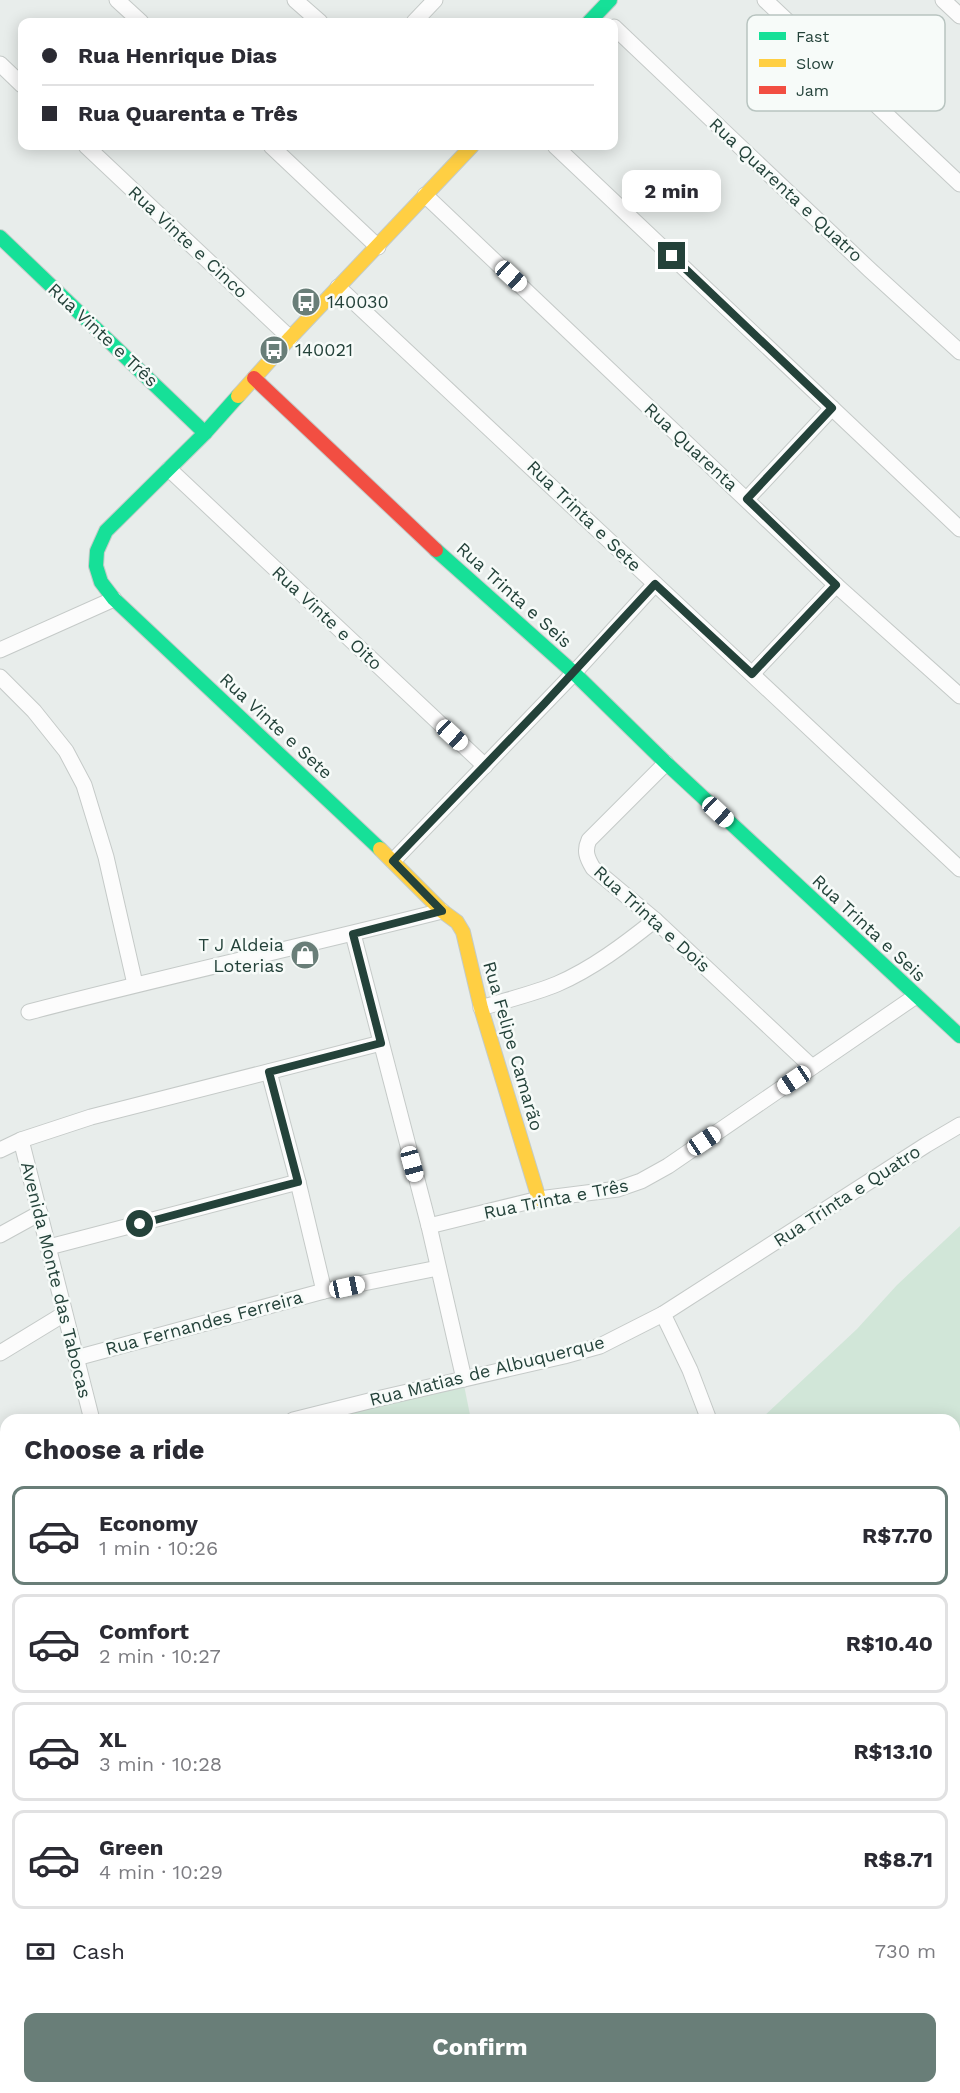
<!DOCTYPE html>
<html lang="en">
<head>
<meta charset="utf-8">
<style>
  body { margin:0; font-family:"Work Sans",sans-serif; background:#f7f7f7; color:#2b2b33; height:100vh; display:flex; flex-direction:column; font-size:22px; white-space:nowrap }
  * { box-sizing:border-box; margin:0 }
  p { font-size:20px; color:#7c7c81 }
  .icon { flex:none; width:33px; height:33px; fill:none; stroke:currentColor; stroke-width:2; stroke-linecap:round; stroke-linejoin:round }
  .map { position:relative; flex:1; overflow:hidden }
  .panel { position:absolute; left:0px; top:1414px; width:960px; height:680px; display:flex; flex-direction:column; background:#fff; border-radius:18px 18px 0 0; box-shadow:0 3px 15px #0003 }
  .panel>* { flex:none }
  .top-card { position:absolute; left:18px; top:18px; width:600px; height:132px; border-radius:12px; box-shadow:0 3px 15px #0003; display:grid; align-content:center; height:132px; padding:0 24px; background:#fff }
  .end { position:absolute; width:27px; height:27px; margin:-14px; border:8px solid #24423a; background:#fff; box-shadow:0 0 0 3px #fff }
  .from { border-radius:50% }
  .bubble { position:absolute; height:42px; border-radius:12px; background:#fff; box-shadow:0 3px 15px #0003; font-size:20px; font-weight:700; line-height:42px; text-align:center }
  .car { position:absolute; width:18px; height:36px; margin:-18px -9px; border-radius:8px; box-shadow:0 0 4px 2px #0007; background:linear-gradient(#fff 24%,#345 0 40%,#fff 0 76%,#345 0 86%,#fff 0) }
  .top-card b { display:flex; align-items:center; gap:21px; height:57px; font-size:22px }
  .top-card b+b { border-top:2px solid #e1e1e2 }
  .top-card i { width:15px; height:15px; background:#2b2b33 }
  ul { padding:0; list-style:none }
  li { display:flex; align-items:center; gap:18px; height:99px; margin:0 12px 9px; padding:0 12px; border:3px solid #e1e1e2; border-radius:12px }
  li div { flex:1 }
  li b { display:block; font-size:22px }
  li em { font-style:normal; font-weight:700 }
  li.selected { border-color:#697e78 }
  li>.icon { width:54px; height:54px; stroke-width:1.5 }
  h2 { padding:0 24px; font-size:27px; line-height:72px }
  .pay { display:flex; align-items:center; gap:15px; height:66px; padding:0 24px; font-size:22px }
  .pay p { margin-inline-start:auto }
  .action { display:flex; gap:12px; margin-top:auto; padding:12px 24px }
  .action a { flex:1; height:69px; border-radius:12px; background:#697e78; color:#fff; font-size:24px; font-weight:700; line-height:69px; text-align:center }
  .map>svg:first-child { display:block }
</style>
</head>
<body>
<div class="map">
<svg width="960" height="2093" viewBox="0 0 960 2093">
  <rect width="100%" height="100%" fill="#e8edeb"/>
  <polygon fill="#d6dedb" points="960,1672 960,2093 679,2093 684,2088 954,2088 954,1676"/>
  <g fill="#d1e6d8">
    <polygon points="960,1226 960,1672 954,1676 954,1420 760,1420 857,1329 897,1285"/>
    <polygon points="462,1375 471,1420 280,1420"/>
    <polygon points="6,1665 6,1825 0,1827 0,1669"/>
    <polygon points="180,2088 687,2088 682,2093 184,2093"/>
  </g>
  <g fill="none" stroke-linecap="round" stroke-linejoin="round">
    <g stroke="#a9d4db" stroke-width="5">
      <polyline points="954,1702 960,1698"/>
      <polyline points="643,2093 653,2088"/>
    </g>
    <g stroke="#c5cac8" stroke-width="17">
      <g id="street">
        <polyline points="117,0 141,22"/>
        <polyline points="295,0 320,22"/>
        <polyline points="765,0 960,184"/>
        <polyline points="943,0 960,16"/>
        <polyline points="414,22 435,0"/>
        <polyline points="614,27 870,270 960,352"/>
        <polyline points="0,64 22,85"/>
        <polyline points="86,146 290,338"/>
        <polyline points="271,146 378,247"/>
        <polyline points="555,146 960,529"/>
        <polyline points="425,195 836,585 960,696"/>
        <polyline points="338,287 960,869"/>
        <polyline points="169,469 485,766"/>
        <polyline points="747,499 832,408"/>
        <polyline points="0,650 114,599"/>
        <polyline points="752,674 836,585"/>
        <polyline points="0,677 34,711 66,751 84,785 106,857 135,984"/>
        <path d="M666 763 589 840C584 851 587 858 593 868L655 920 812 1067"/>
        <polyline points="393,861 574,673 655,584"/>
        <polyline points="353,934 429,1226 464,1379"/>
        <path d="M481 1008C506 1000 533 994 557 984 592 969 625 944 655 920"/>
        <path d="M29 1012C166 976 304 946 442 911"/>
        <polyline points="269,1072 298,1182 324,1291"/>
        <polyline points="21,1140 92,1420"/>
        <polyline points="0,1150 21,1140 91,1117 381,1043"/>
        <polyline points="429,1226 539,1199 618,1189 641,1181 668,1166 916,996"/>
        <polyline points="0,1235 40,1213"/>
        <polyline points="49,1247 298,1182"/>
        <polyline points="663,1314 690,1370 709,1420"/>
        <polyline points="0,1353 64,1314"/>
        <polyline points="76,1358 324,1291 438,1268"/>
        <polyline points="293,1420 377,1399 564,1356 600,1346 663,1314 926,1145 960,1125"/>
        <polyline points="0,1542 6,1552"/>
        <polyline points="0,1658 6,1655"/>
      </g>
    </g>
    <g stroke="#c3cbc8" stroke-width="16">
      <g id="fast">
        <polyline points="589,22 610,0"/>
        <polyline points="0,237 205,433"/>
        <polyline points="238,396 205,433 106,531 97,551 96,566 101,582 114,599 380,849"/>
        <polyline points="436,550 574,673 666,763 960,1036"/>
        <polyline points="0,2032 6,2041"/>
        <polyline points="34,2088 37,2093"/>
      </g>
    </g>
    <g stroke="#c3cbc8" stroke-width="16">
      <g id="slow">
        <polyline points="238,396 290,338 472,146"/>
        <polyline points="380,849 442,911 457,922 463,932 481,1008 539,1199"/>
      </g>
    </g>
    <g stroke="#c3cbc8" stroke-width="16">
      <polyline id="jam" points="254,378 436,550"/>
    </g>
    <use href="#street" stroke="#fcfcfc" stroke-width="15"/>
    <use href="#fast" stroke="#16e098" stroke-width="14"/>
    <use href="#slow" stroke="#ffcf43" stroke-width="14"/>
    <use href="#jam" stroke="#f24e42" stroke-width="14"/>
  </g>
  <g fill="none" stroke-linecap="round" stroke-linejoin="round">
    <polyline stroke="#24423a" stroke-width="8" points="140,1224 298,1182 269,1072 381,1043 353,934 442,911 393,861 544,704 655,584 752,674 836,585 747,499 832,408 672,256"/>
  </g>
  <defs>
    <g id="bus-disc" transform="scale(1.5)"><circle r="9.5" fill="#697e78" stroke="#f7fbf9"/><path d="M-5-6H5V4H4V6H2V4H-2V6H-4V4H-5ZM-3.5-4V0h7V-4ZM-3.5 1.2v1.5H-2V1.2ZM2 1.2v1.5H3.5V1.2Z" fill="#fff"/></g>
    <g id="shop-disc" transform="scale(1.5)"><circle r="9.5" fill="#697e78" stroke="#f7fbf9"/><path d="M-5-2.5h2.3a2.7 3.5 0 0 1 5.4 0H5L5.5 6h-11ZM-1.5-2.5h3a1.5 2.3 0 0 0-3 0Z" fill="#fff"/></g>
  </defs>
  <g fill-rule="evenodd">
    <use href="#bus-disc" x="306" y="302"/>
    <use href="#bus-disc" x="274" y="350"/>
    <use href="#shop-disc" x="305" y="955"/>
  </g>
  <g text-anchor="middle" stroke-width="5" stroke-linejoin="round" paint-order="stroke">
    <g font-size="18" fill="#24423a" stroke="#f7fbf9">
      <text transform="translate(786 190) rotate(43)" y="6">Rua Quarenta e Quatro</text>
      <text transform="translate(188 242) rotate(43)" y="6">Rua Vinte e Cinco</text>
      <text transform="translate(103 335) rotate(43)" y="6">Rua Vinte e Três</text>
      <text transform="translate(691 447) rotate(43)" y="6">Rua Quarenta</text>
      <text transform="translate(584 516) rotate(44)" y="6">Rua Trinta e Sete</text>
      <text transform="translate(514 595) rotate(42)" y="6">Rua Trinta e Seis</text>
      <text transform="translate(327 618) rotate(43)" y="6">Rua Vinte e Oito</text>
      <text transform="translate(276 726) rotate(43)" y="6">Rua Vinte e Sete</text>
      <text transform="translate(652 919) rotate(42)" y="6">Rua Trinta e Dois</text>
      <text transform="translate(869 928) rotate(43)" y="6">Rua Trinta e Seis</text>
      <text transform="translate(513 1046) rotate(74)" y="6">Rua Felipe Camarão</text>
      <text transform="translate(847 1196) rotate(-33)" y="6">Rua Trinta e Quatro</text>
      <text transform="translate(556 1199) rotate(-11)" y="6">Rua Trinta e Três</text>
      <text transform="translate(56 1280) rotate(76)" y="6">Avenida Monte das Tabocas</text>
      <text transform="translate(204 1323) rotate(-15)" y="6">Rua Fernandes Ferreira</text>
      <text transform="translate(487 1371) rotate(-14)" y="6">Rua Matias de Albuquerque</text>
    </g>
    <g font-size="18" fill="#24423a" stroke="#f7fbf9" text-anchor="start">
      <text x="327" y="308">140030</text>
      <text x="295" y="356">140021</text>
      <text x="284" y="951" text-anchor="end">T J Aldeia<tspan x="284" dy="21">Loterias</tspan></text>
    </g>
  </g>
  <rect x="747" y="15" width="198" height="96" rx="9" fill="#f7fbf9" stroke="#b8c4c0" stroke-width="1.5"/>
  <rect x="759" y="32" width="27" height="8" fill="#16e098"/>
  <rect x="759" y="59" width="27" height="8" fill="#ffcf43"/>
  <rect x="759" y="86" width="27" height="8" fill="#f24e42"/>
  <g font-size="16" fill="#24423a">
    <text x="796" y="42">Fast</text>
    <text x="796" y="69">Slow</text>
    <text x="796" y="96">Jam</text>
  </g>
</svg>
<i class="end from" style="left:140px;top:1224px"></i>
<i class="end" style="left:672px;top:256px"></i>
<div class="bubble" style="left:622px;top:170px;width:99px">2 min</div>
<i class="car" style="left:511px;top:276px;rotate:133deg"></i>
<i class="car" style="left:452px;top:735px;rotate:133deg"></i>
<i class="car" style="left:718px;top:812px;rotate:133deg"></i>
<i class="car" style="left:794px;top:1080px;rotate:236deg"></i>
<i class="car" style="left:704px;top:1141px;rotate:56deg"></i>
<i class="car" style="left:412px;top:1164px;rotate:165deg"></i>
<i class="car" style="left:347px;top:1287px;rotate:78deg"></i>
<div class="top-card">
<b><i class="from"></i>Rua Henrique Dias</b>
<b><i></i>Rua Quarenta e Três</b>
</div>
<section class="panel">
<h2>Choose a ride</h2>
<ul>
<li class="selected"><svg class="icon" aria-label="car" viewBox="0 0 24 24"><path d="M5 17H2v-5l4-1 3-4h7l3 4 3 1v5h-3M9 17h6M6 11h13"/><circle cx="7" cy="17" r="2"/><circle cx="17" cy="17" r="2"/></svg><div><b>Economy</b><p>1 min · 10:26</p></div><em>R$7.70</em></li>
<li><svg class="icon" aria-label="car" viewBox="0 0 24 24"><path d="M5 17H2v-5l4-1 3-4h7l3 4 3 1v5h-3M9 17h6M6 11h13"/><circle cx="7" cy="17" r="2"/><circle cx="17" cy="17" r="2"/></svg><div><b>Comfort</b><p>2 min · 10:27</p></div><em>R$10.40</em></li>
<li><svg class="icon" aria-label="car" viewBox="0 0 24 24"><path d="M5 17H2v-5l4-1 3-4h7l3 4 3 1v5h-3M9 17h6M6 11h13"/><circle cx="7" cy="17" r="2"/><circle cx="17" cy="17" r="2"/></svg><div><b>XL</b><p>3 min · 10:28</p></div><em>R$13.10</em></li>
<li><svg class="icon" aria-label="car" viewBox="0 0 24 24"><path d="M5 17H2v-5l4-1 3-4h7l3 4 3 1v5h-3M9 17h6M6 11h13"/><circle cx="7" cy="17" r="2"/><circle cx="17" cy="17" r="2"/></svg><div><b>Green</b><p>4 min · 10:29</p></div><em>R$8.71</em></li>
</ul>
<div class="pay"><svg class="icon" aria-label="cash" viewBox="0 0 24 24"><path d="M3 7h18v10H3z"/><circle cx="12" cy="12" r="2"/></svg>Cash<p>730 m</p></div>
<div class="action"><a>Confirm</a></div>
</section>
</div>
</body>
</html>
